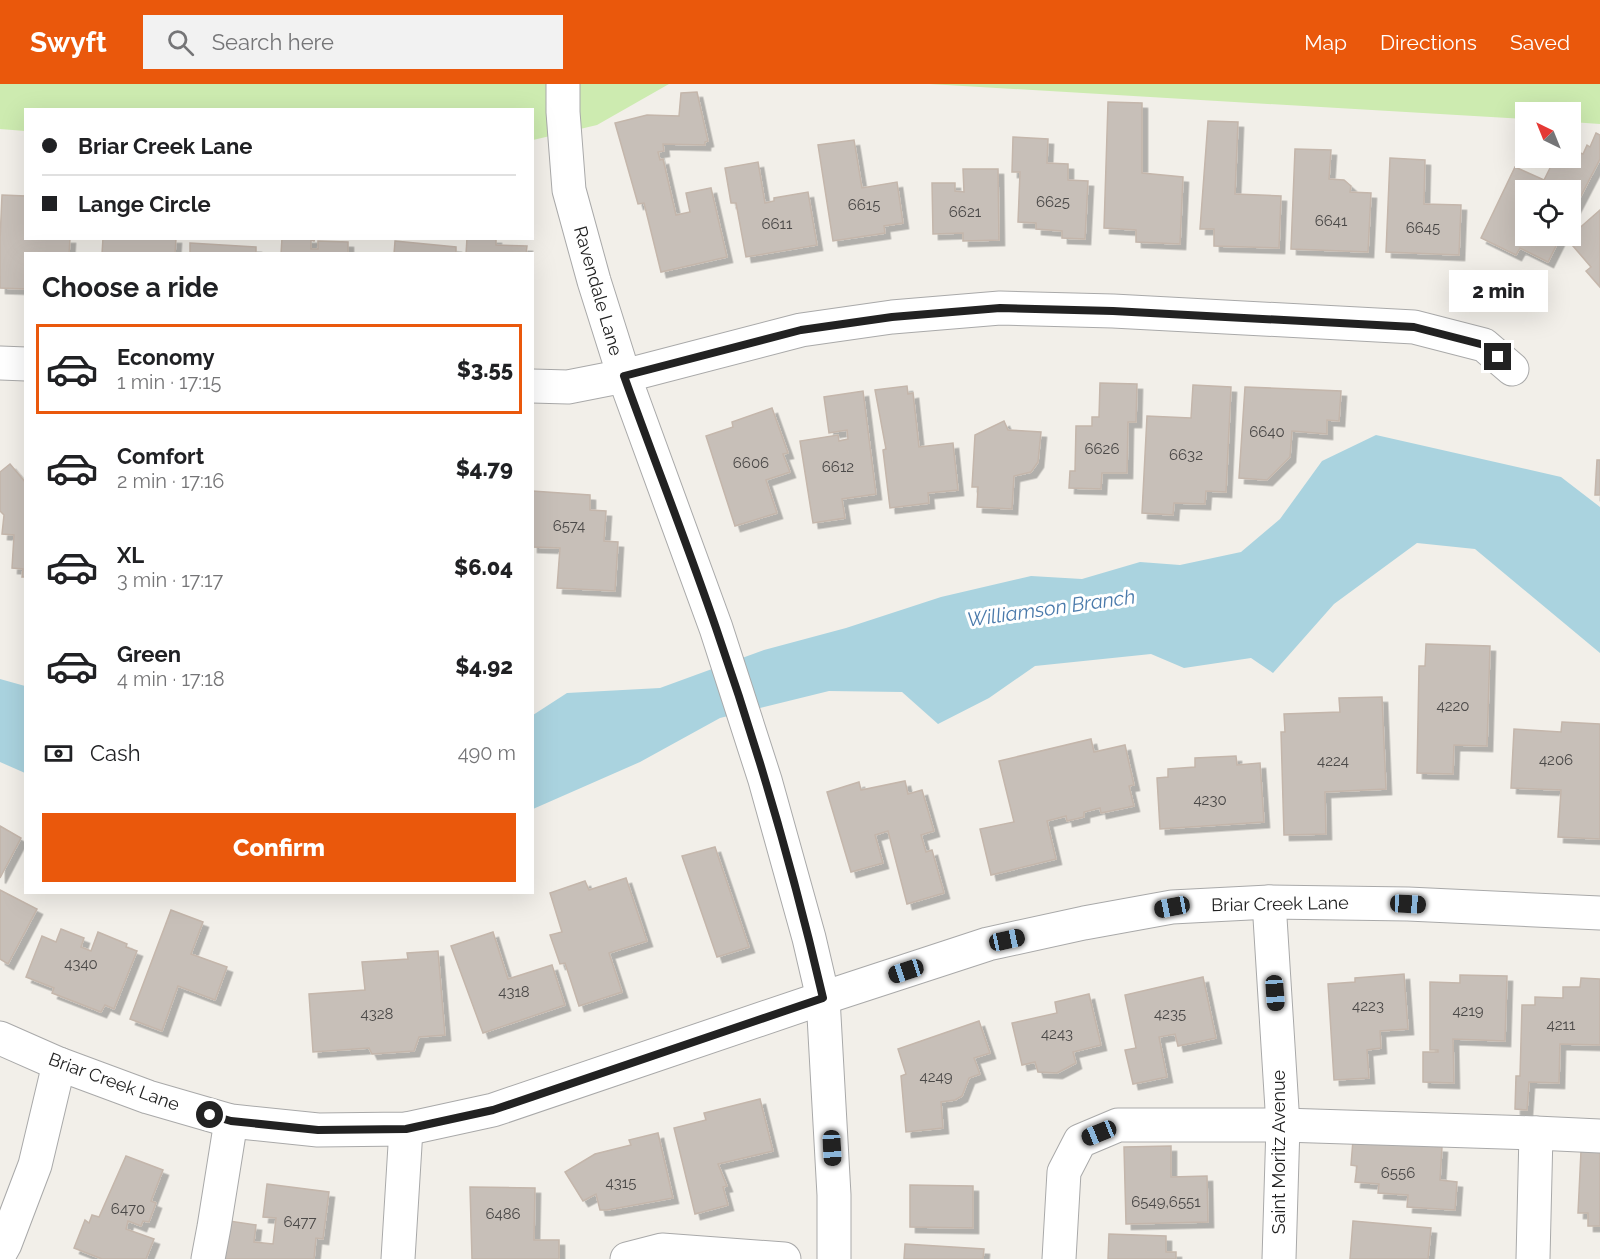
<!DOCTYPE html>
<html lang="en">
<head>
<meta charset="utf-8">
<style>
  body { margin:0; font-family:Raleway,sans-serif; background:#f2f2f2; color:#202124; height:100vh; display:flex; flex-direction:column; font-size:22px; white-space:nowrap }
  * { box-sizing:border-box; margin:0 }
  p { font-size:20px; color:#757577 }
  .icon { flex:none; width:33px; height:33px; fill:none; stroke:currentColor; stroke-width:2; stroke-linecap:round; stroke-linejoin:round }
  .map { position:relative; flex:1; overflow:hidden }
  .sheet { position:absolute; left:24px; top:168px; width:510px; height:642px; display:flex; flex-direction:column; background:#fff; border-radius:0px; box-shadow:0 6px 24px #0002 }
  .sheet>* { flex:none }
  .hud { position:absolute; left:24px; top:24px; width:510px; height:132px; border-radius:0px; box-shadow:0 6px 24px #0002; display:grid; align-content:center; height:132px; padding:0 18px; background:#fff }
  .needle { width:39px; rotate:317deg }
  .buttons { position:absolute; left:1515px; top:18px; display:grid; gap:12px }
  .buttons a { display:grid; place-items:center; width:66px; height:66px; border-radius:0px; background:#fff; box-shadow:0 6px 24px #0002; font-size:30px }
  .end { position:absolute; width:27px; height:27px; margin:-14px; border:8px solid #222; background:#fff; box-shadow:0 0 0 3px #fff }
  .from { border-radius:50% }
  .bubble { position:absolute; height:42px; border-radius:0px; background:#fff; box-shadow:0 6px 24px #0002; font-size:20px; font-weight:800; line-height:42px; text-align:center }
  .car { position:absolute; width:18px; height:36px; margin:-18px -9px; border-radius:8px; box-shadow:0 0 4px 2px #0007; background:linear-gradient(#222 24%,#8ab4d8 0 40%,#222 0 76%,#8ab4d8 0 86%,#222 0) }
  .hud b { display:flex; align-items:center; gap:21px; height:57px; font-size:22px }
  .hud b+b { border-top:2px solid #e0e0e0 }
  .hud i { width:15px; height:15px; background:#202124 }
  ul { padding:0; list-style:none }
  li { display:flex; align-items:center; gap:18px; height:90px; margin:0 12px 9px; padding:0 6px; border:3px solid transparent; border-radius:0px }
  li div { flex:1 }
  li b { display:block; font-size:22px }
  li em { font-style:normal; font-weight:800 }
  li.on { border-color:#ea580c }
  li>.icon { width:54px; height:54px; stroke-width:1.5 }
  h2 { padding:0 18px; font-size:27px; line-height:72px }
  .pay { display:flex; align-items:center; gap:15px; height:66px; padding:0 18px; font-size:22px }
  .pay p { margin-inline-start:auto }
  .action { display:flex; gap:12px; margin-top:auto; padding:12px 18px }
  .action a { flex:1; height:69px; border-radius:0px; background:#ea580c; color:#fff; font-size:24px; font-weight:800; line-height:69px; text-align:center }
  header { display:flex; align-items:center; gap:36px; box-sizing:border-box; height:84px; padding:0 30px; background:#ea580c; color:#fff }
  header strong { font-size:28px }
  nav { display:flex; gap:33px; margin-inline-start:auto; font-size:21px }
  .search { width:420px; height:54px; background:#f2f2f2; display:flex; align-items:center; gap:15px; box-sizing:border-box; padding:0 21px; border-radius:0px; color:#757577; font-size:22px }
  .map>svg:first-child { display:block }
</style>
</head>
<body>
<header>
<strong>Swyft</strong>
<div class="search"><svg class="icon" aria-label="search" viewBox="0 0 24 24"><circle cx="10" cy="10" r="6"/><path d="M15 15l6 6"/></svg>Search here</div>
<nav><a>Map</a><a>Directions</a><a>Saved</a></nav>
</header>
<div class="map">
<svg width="1600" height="1175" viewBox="0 0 1600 1175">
  <defs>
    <filter id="shadow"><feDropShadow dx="5.5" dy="5.5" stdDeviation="0" flood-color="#0004"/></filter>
  </defs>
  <rect width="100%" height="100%" fill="#f2efe9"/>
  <g fill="#cdebb0">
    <polygon points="0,0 669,0 597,41 533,56 532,26 26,26 25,47 0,45"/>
    <polygon points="929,0 1600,0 1600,40 1571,38 1570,28 1526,28 1525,35"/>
  </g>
  <g fill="#aad3df">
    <polygon points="1376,351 1561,393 1600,423 1600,569 1475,465 1417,459 1334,520 1273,589 1251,574 1184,584 1151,570 1035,582 989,614 938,640 902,608 829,607 720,634 640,678 533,725 533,631 567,609 660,604 764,566 846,544 941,513 1031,492 1082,495 1140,478 1180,481 1241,468 1280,435 1322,377"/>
    <polygon points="0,595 25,602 25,689 0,678"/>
  </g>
  <g fill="#c7bfb8" stroke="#c4b6ab" stroke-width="1.5" filter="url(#shadow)">
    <polygon points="697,8 708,57 705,58 705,61 663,60 664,67 658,68 660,76 663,75 676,131 690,128 686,109 711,104 727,173 661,188 644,119 638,120 615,39 647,31 679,32 681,9"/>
    <polygon points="1108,18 1142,19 1142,89 1183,93 1180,160 1136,158 1136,146 1104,144"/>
    <polygon points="1208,37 1238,38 1235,110 1281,112 1279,164 1214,162 1214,145 1200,145"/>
    <polygon points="1596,49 1600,51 1600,75 1570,133 1570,106 1526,106 1526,152 1561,152 1548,178 1520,164 1516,171 1481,154 1515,83 1544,96 1555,74 1570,74 1570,65 1583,70 1587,61 1590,63"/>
    <polygon points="1013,53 1048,55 1047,79 1068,80 1068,96 1088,97 1085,155 1062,154 1062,147 1036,145 1036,139 1018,138 1020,88 1012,88"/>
    <polygon points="854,56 862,104 897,98 903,139 884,142 885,149 833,157 818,61"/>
    <polygon points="1295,65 1331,66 1329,95 1344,96 1351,102 1350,108 1371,109 1368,168 1291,165"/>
    <polygon points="1390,74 1425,76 1424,120 1461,121 1459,171 1386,168"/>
    <polygon points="758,78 765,119 774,117 774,114 808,108 817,161 746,173 736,119 731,119 725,84"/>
    <polygon points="963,85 998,85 999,156 963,157 963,149 933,150 932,99 955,99 955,107 964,108"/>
    <polygon points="2,111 26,112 26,154 70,154 69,170 26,170 26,205 0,204 0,156"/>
    <polygon points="1600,126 1600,203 1586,187 1591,183 1567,155"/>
    <polygon points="103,154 176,154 175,170 102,170"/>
    <polygon points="282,154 315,154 314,157 311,156 311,165 318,165 318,157 348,158 348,170 281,170"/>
    <polygon points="467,154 496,154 496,161 527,162 526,170 466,170"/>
    <polygon points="395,157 456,163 456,170 394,170"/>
    <polygon points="190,159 256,163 256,170 190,170"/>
    <polygon points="1100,299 1137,300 1136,338 1128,338 1127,389 1102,389 1101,405 1069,404 1070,387 1075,387 1076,342 1092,342 1092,333 1099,333"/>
    <polygon points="1193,301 1231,303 1226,408 1206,407 1205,420 1174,419 1173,431 1142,429 1147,332 1191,334"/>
    <polygon points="907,302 908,310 913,309 919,363 953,359 958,406 928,409 929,419 890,424 883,366 886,365 875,306"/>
    <polygon points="1245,303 1341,307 1339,337 1327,336 1327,350 1292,347 1290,373 1267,396 1239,394"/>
    <polygon points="863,307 876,410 842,415 845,434 813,439 800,357 838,351 839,357 848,355 847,346 829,349 824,313"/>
    <polygon points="772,324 788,369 783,370 790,388 766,396 777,429 735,442 706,352 733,343 732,338"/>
    <polygon points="1004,337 1008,346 1041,348 1038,378 1031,388 1014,392 1012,425 977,423 978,403 972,403 975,351"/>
    <polygon points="1597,376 1600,376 1600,411 1595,411"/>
    <polygon points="10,380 26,399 26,493 22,493 23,485 12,484 14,451 2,450 4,431 0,427 0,388"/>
    <polygon points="532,407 590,411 590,426 606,427 604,457 618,458 615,507 557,504 560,464 532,463"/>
    <polygon points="1426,560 1490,562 1487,662 1454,661 1453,690 1417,689 1419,582 1425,582"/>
    <polygon points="1382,613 1386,705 1325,708 1326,750 1284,751 1281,648 1285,648 1284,630 1340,628 1339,614"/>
    <polygon points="1562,638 1600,640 1600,755 1558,753 1561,706 1511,704 1514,645 1561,648"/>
    <polygon points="1091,655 1094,668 1125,661 1134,701 1129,702 1134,722 1101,729 1100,724 1084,728 1084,733 1067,737 1066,732 1047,737 1056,775 991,791 980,745 1014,738 999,677"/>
    <polygon points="1236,672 1237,681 1260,679 1264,738 1160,745 1157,694 1168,693 1168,685 1195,683 1195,674"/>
    <polygon points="905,697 908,710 922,706 934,747 921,751 926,768 932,766 944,809 907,820 888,747 875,751 883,779 851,788 827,708 859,698 861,706"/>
    <polygon points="0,742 21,754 0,794"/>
    <polygon points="715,763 749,863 717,873 682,772"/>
    <polygon points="626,794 647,857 609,869 622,908 579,922 565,879 560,880 550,851 562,848 550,809 585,797 589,806"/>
    <polygon points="0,806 37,825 8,880 0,875"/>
    <polygon points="171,826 203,838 191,870 227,883 215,916 178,902 162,947 130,935"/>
    <polygon points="61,845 84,854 81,863 91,867 98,848 127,860 126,863 137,867 114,925 105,921 101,928 52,909 54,904 26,893 42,852 56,858"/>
    <polygon points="493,848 508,895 552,881 565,921 483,949 451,862"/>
    <polygon points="438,867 445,951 419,953 414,967 372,970 369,964 313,968 309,910 365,906 362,878 408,875 407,869"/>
    <polygon points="1404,890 1408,945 1380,947 1381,964 1367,966 1369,994 1334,996 1328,900 1355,898 1355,894"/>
    <polygon points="1460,891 1507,892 1505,957 1453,955 1454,999 1423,998 1423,968 1438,968 1438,966 1430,966 1430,898 1460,899"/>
    <polygon points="1203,893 1216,954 1178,962 1175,950 1159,953 1167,993 1133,1000 1125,966 1136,964 1125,911"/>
    <polygon points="1581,894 1600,895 1600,961 1560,960 1559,999 1529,998 1527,1026 1515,1025 1516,992 1520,992 1522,921 1535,921 1535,913 1563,914 1563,903 1580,903"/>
    <polygon points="1089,910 1101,961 1073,968 1076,979 1057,989 1038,988 1035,978 1022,981 1012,939 1057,929 1055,918"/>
    <polygon points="979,937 990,969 974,974 980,990 969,994 962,1012 955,1016 941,1018 943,1044 906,1048 901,992 906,990 898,965"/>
    <polygon points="760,1015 773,1067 718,1080 727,1102 723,1103 728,1121 695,1130 674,1044 706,1036 704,1029"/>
    <polygon points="658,1049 673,1114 607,1126 600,1126 596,1110 583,1117 565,1088 595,1070 631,1061 629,1056"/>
    <polygon points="1353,1056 1442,1063 1440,1096 1457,1098 1455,1126 1407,1123 1408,1111 1378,1109 1379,1100 1355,1098 1357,1082 1351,1081"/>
    <polygon points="1171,1062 1171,1093 1207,1092 1208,1138 1126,1140 1124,1063"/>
    <polygon points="1581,1067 1600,1068 1600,1142 1588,1142 1588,1129 1578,1129"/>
    <polygon points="126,1072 163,1086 151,1117 156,1119 149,1138 143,1137 141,1142 128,1137 126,1145 154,1155 146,1175 102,1175 74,1164 85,1136 89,1139 92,1131 99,1133"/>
    <polygon points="267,1100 329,1108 323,1155 316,1154 314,1175 218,1175 223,1136 256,1141 254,1158 273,1160 276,1134 263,1133"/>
    <polygon points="910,1101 973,1102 973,1144 910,1143"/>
    <polygon points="470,1103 535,1104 534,1156 559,1156 559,1175 472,1175"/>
    <polygon points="1353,1137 1431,1144 1428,1175 1350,1175"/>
    <polygon points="1109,1150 1166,1152 1166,1168 1176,1168 1176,1175 1108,1175"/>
    <polygon points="905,1160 984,1165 983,1175 904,1175"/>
  </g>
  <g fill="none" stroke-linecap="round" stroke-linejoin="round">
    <g stroke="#a9a9a9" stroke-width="35">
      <g id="minor">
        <polyline points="563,0 563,28 569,106 594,197 624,292 716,544 765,696 809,854 823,914 834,1111 834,1175"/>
        <polyline points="0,279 26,280"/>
        <polyline points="532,302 568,303 624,292 801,246 892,233 1000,224 1113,227 1414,243 1484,261 1512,285"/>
        <polyline points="1269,818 1283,1041 1279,1175"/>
        <polyline points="0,954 59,980 148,1013 231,1037 318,1046 406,1045 493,1026 823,914 988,860 1084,839 1172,823 1269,818 1408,820 1600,829"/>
        <polyline points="0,1169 5,1160 35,1081 59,980"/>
        <polyline points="208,1175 214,1143 231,1037"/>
        <polyline points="398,1175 406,1045"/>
        <polyline points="627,1175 662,1166 784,1175"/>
        <polyline points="1059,1175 1064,1088 1080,1057 1118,1041 1283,1041 1536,1049 1600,1052"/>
        <polyline points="1533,1175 1536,1049"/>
      </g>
    </g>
    <use href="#minor" stroke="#fff" stroke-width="33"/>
  </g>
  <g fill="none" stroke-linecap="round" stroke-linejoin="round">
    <path stroke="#222" stroke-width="8" d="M210 1031 231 1037 318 1046 406 1045 493 1026 823 914C794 789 758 665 716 544 687 459 654 376 624 292L801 246 892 233 1000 224 1113 227 1414 243 1484 261 1498 273"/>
  </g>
  <g text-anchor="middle" stroke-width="6" stroke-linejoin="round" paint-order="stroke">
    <g font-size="15" fill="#4b4948">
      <text x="1053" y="123">6625</text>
      <text x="864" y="126">6615</text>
      <text x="965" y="133">6621</text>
      <text x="1331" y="142">6641</text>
      <text x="777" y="145">6611</text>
      <text x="1423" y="149">6645</text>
      <text x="1267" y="353">6640</text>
      <text x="1102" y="370">6626</text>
      <text x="1186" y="376">6632</text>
      <text x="751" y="384">6606</text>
      <text x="838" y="388">6612</text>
      <text x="569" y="447">6574</text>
      <text x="1453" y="627">4220</text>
      <text x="1556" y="681">4206</text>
      <text x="1333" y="682">4224</text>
      <text x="1210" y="721">4230</text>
      <text x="81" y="885">4340</text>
      <text x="514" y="913">4318</text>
      <text x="1368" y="927">4223</text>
      <text x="1468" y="932">4219</text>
      <text x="377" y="935">4328</text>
      <text x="1170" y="935">4235</text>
      <text x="1561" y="946">4211</text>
      <text x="1057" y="955">4243</text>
      <text x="936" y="998">4249</text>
      <text x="1398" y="1094">6556</text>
      <text x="621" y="1104">4315</text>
      <text x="1166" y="1123">6549,6551</text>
      <text x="128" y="1130">6470</text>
      <text x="503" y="1135">6486</text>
      <text x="300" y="1143">6477</text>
    </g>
    <g font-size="18" fill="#222" stroke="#fff">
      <text transform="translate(598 207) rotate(74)" y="6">Ravendale Lane</text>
      <text transform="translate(1280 820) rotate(-1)" y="6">Briar Creek Lane</text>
      <text transform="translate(114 998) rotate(20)" y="6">Briar Creek Lane</text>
      <text transform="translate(1279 1068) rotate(-90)" y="6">Saint Moritz Avenue</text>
    </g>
    <g font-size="20" font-style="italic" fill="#4a7aab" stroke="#fff">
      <text transform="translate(1051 524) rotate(-8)" y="7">Williamson Branch</text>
    </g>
  </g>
</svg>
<div class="buttons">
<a><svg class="needle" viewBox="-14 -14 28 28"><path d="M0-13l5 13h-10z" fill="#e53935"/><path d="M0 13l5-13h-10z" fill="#757577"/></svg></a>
<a><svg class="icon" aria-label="locate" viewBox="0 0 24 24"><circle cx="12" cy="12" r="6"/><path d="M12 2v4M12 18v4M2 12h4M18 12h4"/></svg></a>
</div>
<i class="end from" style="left:210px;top:1031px"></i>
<i class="end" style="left:1498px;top:273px"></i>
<div class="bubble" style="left:1449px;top:186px;width:99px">2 min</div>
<i class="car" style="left:1408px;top:820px;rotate:93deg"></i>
<i class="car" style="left:1172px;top:823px;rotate:259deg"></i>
<i class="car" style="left:1007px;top:856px;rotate:78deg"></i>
<i class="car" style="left:906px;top:887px;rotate:252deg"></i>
<i class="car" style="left:1275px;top:909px;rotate:176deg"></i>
<i class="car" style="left:1099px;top:1049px;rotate:248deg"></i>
<i class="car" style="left:832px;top:1064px;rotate:177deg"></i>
<div class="hud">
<b><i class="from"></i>Briar Creek Lane</b>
<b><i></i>Lange Circle</b>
</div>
<section class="sheet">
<h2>Choose a ride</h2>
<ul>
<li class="on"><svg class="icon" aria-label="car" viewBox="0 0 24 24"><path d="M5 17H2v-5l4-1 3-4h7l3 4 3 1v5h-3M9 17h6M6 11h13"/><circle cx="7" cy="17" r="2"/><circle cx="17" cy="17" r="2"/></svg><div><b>Economy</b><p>1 min · 17:15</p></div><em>$3.55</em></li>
<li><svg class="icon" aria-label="car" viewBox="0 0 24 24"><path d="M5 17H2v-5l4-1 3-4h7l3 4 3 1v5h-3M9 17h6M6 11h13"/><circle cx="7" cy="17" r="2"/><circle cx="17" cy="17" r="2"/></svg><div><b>Comfort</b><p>2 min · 17:16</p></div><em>$4.79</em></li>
<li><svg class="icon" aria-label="car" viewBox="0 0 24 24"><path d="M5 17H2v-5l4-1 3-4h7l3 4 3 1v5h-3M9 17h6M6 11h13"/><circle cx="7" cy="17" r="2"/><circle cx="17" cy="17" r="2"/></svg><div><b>XL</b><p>3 min · 17:17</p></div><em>$6.04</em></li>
<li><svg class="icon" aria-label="car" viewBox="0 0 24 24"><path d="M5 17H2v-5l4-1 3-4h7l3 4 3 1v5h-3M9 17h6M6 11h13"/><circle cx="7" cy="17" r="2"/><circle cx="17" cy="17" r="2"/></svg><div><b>Green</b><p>4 min · 17:18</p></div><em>$4.92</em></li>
</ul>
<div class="pay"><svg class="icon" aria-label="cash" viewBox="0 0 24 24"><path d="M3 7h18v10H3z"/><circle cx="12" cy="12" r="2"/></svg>Cash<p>490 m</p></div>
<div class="action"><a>Confirm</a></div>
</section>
</div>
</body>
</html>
